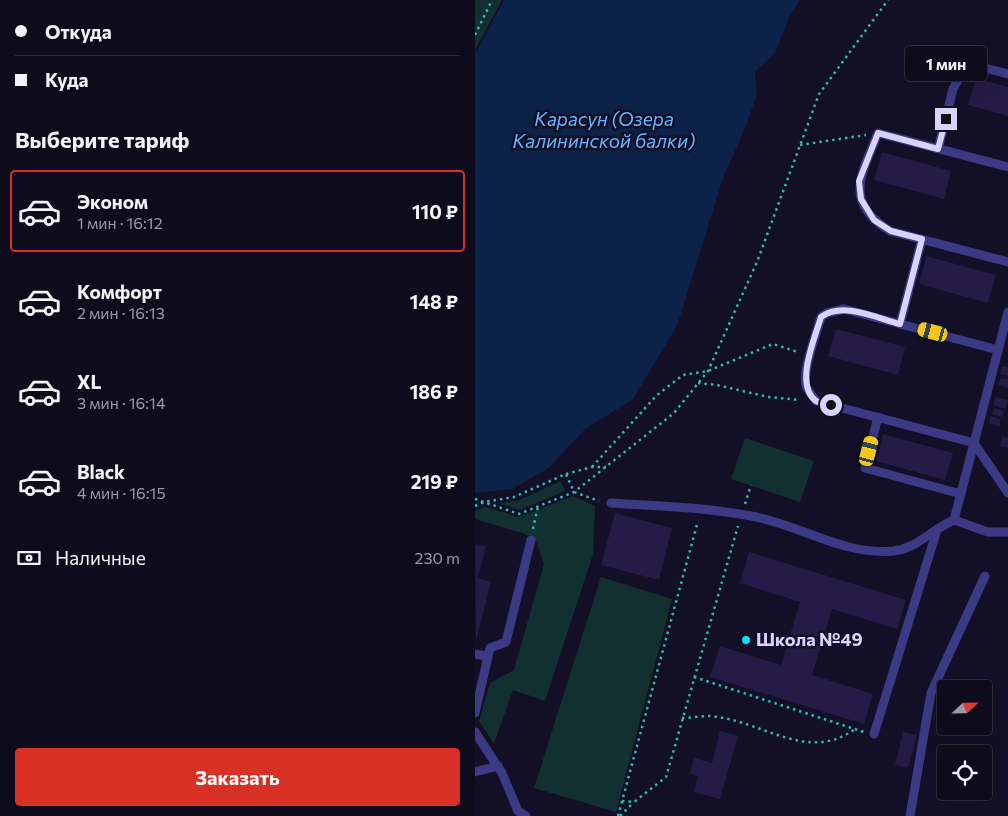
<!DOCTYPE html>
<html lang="ru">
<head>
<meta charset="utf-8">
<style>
  body { margin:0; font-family:Commissioner,sans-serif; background:#1c1929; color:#f1f3f6; height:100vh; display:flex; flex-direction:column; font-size:19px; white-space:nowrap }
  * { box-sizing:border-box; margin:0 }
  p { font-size:16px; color:#9b9ba3 }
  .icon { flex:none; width:28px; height:28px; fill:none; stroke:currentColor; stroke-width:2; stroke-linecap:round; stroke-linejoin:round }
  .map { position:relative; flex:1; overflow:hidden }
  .side { display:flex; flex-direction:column; background:#0e0b1c; width:475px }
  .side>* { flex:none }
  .guide { display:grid; align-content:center; height:110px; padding:0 15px; background:#0e0b1c }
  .needle { width:32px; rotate:68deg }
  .controls { position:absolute; left:462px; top:680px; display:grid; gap:10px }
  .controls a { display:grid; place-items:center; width:55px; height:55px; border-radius:5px; background:#0e0b1c; box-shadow:0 5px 20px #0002,0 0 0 1px #2e2b3b; font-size:25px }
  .end { position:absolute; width:22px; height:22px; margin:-11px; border:6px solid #d9d4ff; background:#111; box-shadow:0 0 0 2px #111 }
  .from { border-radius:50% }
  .bubble { position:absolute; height:35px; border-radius:5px; background:#0e0b1c; box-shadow:0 5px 20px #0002,0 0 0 1px #2e2b3b; font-size:16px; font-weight:700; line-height:35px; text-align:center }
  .car { position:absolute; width:15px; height:30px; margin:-15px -8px; border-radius:6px; box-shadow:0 0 4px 1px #0007; background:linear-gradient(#f5c518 24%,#345 0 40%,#f5c518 0 76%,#345 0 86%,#f5c518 0) }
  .guide b { display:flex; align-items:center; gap:18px; height:48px; font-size:19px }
  .guide b+b { border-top:1px solid #2e2b3b }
  .guide i { width:12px; height:12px; background:#f1f3f6 }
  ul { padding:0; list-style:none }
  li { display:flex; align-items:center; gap:15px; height:82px; margin:0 10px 8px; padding:0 5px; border:2px solid transparent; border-radius:5px }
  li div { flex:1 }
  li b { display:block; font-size:19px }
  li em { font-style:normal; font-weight:700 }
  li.on { border-color:#d93025 }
  li>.icon { width:45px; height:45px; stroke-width:1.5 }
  h2 { padding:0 15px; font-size:22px; line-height:60px }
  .pay { display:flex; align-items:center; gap:12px; height:55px; padding:0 15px; font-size:19px }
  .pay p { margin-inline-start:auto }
  .primary-button { display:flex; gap:10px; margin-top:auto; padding:10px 15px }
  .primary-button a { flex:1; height:58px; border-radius:5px; background:#d93025; color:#fff; font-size:20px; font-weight:700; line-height:58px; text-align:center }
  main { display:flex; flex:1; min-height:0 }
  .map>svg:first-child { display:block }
</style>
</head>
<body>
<main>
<section class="side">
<div class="guide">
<b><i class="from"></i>Откуда</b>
<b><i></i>Куда</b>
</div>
<h2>Выберите тариф</h2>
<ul>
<li class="on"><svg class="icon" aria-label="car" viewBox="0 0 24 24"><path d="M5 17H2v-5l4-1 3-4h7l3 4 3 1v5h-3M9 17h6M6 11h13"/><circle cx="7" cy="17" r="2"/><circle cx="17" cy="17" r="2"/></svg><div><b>Эконом</b><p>1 мин · 16:12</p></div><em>110 ₽</em></li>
<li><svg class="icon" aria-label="car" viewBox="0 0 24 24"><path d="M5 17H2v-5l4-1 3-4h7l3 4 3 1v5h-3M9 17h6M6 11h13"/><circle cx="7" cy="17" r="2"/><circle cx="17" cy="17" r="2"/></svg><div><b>Комфорт</b><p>2 мин · 16:13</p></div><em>148 ₽</em></li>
<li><svg class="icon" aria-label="car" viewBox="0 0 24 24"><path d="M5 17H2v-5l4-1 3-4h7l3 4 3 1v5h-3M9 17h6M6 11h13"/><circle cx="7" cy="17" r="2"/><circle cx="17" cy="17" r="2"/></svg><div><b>XL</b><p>3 мин · 16:14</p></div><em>186 ₽</em></li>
<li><svg class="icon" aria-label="car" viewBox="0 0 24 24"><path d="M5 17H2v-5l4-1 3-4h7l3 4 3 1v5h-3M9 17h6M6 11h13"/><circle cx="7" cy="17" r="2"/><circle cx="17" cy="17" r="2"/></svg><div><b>Black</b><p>4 мин · 16:15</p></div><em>219 ₽</em></li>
</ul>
<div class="pay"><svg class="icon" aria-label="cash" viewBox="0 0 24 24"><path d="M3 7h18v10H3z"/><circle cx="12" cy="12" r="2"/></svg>Наличные<p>230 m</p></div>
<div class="primary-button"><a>Заказать</a></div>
</section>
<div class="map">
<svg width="533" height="816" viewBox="0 0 533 816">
  <rect width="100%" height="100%" fill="#130f26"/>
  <g fill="#12302f">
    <polygon points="0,0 27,0 0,50"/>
    <polygon points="270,438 339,461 325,502 256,479"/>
    <polygon points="86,481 90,491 45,510 23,503 42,501"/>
    <polygon points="98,496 120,506 118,554 70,701 38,690 19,744 4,721 15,683 39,670 69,564 61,541 50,534 0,519 0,511 10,507 44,517"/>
    <polygon points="126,577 197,599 141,812 59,788"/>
  </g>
  <polygon fill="#0c2248" points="29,0 325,0 314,17 300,53 280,72 282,95 268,133 248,178 202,326 158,399 109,430 74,468 37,489 0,493 0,54"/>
  <g fill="#241b47">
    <polygon points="501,78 533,87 533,116 493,105"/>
    <polygon points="407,152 476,171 469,199 399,180"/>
    <polygon points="451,256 521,275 513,303 444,284"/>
    <polygon points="361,329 430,347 423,375 353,356"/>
    <polygon points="527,366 533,367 533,376 525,374"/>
    <polygon points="525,378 533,379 533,388 523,385"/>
    <polygon points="521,397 533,400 531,409 518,405"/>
    <polygon points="519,408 529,411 528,417 517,414"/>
    <polygon points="515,416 525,419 525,427 514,423"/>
    <polygon points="408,434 478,453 470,480 401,461"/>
    <polygon points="527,436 533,438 533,448 525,446"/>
    <polygon points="140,513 197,528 184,580 126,565"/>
    <polygon points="0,544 11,546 3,578 16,582 1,641"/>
    <polygon points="274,552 431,600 422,629 357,609 337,675 398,694 389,724 235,677 245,646 306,665 325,602 265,583"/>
    <polygon points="245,731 263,736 245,799 219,792 223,776 215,774 219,758 237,763"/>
    <polygon points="428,732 442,735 433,768 420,765"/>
  </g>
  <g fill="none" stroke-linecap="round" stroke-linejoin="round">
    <g stroke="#2fb8b0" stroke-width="2.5" stroke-dasharray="2.5 4" stroke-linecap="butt">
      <polyline points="0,35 17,0"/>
      <polyline points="325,145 391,135"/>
      <polyline points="223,383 242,385 293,397 325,400"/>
      <polyline points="117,467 181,396 208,375 233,371 298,344 323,352"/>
      <polyline points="91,474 117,467 131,467"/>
      <polyline points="0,499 44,514 99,492 199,413 233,371 282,262 344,94 413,0"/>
      <polyline points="270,504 276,485"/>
      <polyline points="0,506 9,502 39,497 91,474 99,492 124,501"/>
      <polyline points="58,529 63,506"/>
      <polyline points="219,677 389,732"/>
      <path d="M207 718C216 718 226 716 234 716 285 719 332 764 380 729"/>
      <polyline points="147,801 159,802 191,777 263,526"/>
      <polyline points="143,816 223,521"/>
      <polyline points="145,816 159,802"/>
    </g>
    <g stroke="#3d3a85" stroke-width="9">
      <polyline points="463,149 478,89 488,71 502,66 533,74"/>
      <path d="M533 167 403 133C386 175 368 202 415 231L533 262"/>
      <polyline points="425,324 447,239"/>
      <path d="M523 350 369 309 352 313 346 317C342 332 325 375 332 388 334 392 338 396 341 401L499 443 533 493"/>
      <polyline points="403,417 390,468 486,494"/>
      <path d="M136 503C182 506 230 507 276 516 324 524 368 556 419 551 443 548 457 529 479 520L513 532H533"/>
      <polyline points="479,520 533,312"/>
      <polyline points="0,654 12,656"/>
      <polyline points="0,713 15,648 31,642 56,540"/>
      <polyline points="0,732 27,773 43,811 51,816"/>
      <polyline points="399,734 462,530"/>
      <polyline points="0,772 23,766"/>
      <polyline points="435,816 456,693 510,576"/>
    </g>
  </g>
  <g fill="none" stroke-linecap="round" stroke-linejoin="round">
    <path stroke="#d9d4ff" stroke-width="6" d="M356 405C352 404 345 403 341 401 319 385 340 338 346 317 368 301 401 318 425 324L447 239 416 231 399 220 386 199 384 181 403 133 463 149 471 119"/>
  </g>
  <circle fill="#00e5ff" stroke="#130f26" stroke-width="2" cx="271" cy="640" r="5"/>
  <g text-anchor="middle" stroke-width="5" stroke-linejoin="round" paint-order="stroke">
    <g font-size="18" font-weight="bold" fill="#d9d4ff" stroke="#130f26" text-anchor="start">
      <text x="281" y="646">Школа №49</text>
    </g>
    <g font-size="19" font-style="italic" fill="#62b6ff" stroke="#130f26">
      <text x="129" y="126">Карасун (Озера<tspan x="129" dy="22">Калининской балки)</tspan></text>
    </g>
  </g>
</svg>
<div class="controls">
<a><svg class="needle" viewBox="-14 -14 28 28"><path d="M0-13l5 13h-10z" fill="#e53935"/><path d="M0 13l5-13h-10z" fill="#9b9ba3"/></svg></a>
<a><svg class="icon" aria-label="locate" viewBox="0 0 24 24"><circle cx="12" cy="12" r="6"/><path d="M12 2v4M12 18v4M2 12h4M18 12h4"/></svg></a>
</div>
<i class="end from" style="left:356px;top:405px"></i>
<i class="end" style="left:471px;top:119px"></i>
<div class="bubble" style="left:430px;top:46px;width:82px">1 мин</div>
<i class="car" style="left:458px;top:332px;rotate:285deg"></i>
<i class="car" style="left:394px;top:451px;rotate:14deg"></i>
</div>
</main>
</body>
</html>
